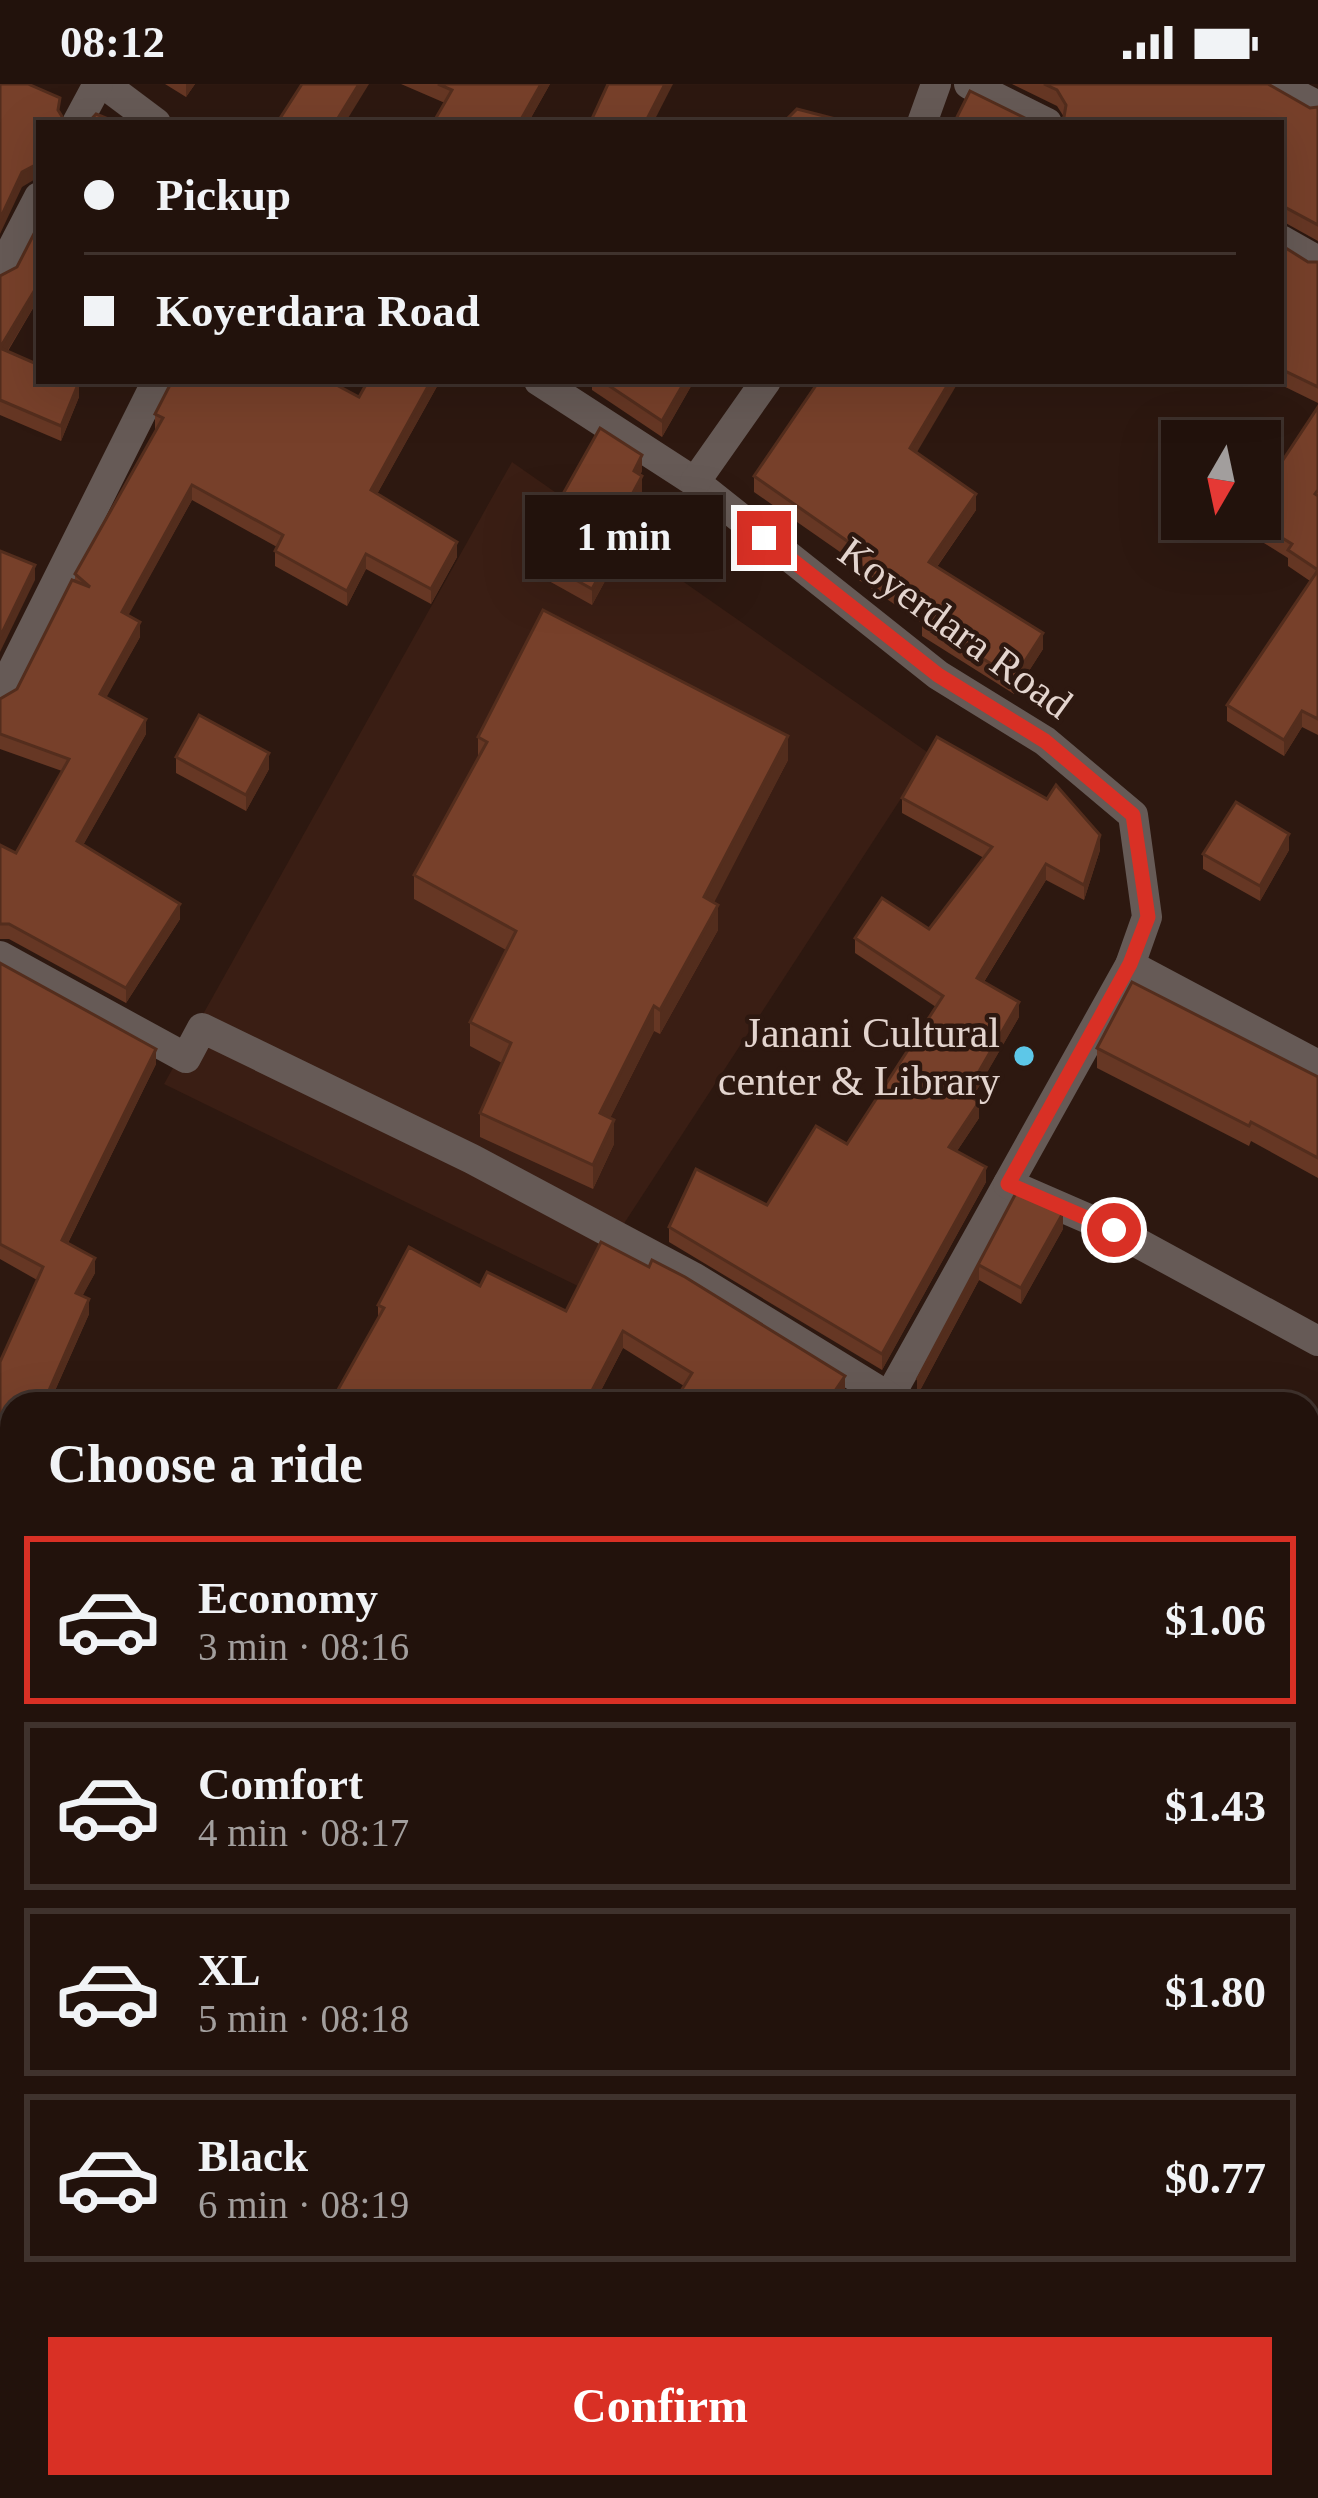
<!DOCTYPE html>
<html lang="en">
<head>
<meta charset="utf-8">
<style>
  body { margin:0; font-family:"Times New Roman",serif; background:#2e201a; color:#f1f3f6; height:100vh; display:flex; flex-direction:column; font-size:45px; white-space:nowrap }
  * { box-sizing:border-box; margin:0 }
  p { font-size:39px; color:#a29e9d }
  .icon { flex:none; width:66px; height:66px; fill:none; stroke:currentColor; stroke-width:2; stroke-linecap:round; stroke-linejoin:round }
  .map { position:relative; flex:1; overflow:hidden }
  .drawer { position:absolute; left:0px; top:1308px; width:1320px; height:1107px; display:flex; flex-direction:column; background:#22120c; border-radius:36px 36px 0 0; box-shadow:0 12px 48px #0002,0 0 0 3px #3f322d }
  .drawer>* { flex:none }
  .top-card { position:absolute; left:36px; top:36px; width:1248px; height:264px; border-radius:0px; box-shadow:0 12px 48px #0002,0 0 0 3px #3f322d; display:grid; align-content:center; height:264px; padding:0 48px; background:#22120c }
  .needle { width:78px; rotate:189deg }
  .buttons { position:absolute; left:1161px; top:336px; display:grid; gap:24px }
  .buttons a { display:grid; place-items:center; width:120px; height:120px; border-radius:0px; background:#22120c; box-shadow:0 12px 48px #0002,0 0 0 3px #3f322d; font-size:60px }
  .end { position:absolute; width:54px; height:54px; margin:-27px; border:15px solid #d93025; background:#fff; box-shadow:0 0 0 6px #fff }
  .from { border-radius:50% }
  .bubble { position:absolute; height:84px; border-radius:0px; background:#22120c; box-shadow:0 12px 48px #0002,0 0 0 3px #3f322d; font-size:39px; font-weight:700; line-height:84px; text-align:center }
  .top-card b { display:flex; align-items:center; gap:42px; height:114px; font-size:45px }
  .top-card b+b { border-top:3px solid #3f322d }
  .top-card i { width:30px; height:30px; background:#f1f3f6 }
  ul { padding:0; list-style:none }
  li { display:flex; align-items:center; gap:36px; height:168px; margin:0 24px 18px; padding:0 24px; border:6px solid #3f322d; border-radius:0px }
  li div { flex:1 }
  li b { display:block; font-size:45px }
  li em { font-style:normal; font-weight:700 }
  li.current { border-color:#d93025 }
  li>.icon { width:108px; height:108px; stroke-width:1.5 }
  h2 { padding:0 48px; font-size:54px; line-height:144px }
  .cta { display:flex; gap:24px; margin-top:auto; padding:24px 48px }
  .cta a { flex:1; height:138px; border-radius:0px; background:#d93025; color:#fff; font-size:48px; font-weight:700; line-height:138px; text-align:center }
  .status { display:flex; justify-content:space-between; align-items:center; height:84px; padding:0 60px; background:#22120c; direction:ltr }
  .status svg { height:33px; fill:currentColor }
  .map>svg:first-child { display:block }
</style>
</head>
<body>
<div class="status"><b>08:12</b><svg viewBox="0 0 49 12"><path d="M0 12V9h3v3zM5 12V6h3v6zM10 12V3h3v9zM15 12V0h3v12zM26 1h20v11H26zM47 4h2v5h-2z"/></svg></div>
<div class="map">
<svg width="1318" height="2414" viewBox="0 0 1318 2414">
  <rect width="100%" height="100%" fill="#2d1810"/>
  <polygon fill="#3a1e14" points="512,378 930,670 582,1204 164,1000"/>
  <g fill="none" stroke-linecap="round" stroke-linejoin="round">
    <g stroke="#665a56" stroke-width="30">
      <polyline points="104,0 156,39"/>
      <polyline points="969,0 1047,39"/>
      <polyline points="1276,0 1318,22"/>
      <polyline points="77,39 98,0"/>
      <polyline points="922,39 936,0"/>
      <polyline points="1281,156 1318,177"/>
      <polyline points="0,188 39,113"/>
      <polyline points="539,297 695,398 938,591 1045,657 1133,731 1147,833 1130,881 889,1313 899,1320"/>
      <polyline points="695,398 766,297"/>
      <polyline points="0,611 157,297"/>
      <polyline points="0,872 186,974 202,944 472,1075 695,1194 889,1313 881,1320"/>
      <polyline points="1130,881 1318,981"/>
      <polyline points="1008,1100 1114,1146 1318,1257"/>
      <polyline points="1308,1580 1318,1586"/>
      <polyline points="0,1945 12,1951"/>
      <polyline points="0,2024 12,2002"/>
      <polyline points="1308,2216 1315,2223 1310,2236 1312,2305 1318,2306"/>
      <polyline points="1308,2368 1318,2353"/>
      <polyline points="888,2403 904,2414"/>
      <polyline points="1180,2414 1192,2403"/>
    </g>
  </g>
  <g fill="#663724">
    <polygon points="165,0 195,0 186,13"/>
    <polygon points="401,0 550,0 528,39 433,39 445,19"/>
    <polygon points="1012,0 1268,0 1310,24 1318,23 1318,157 1282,137 1064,33 1057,22"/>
    <polygon points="39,140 39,214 8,267 79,313 61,357 0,331 0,192 17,183"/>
    <polygon points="1281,161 1308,178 1318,178 1318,319 1273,297 1281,297"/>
    <polygon points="368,297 440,297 377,410 457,473 431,520 366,485 347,522 275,482 275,467 277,463 192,416 128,531 140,553 106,613 146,650 83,761 180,835 126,919 9,855 0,855 0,761 16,769 62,687 0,665 0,615 17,605 75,497 75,490 157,346 155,345 155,330 359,313"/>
    <polygon points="586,297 694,297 662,353 592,306 592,301"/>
    <polygon points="1318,323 1318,651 1302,643 1284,672 1227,637 1227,621 1310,497 1288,482 1288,474 1225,435 1260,435 1279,382"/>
    <polygon points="916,368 976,426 937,483 1043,565 1014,610 922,552 922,539 853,492 853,477 754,408 754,392"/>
    <polygon points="642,387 640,391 642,407 615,456 618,473 592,521 540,492 540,476 567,428 563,426 563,410"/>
    <polygon points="478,653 788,676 713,819 718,846 660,950 654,947 610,1034 614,1060 593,1105 480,1053 480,1029 502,979 470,962 470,938 506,866 414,815 414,791 478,675"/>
    <polygon points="176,673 269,685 246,727 176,689"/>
    <polygon points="902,714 1100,766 1084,816 1046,796 984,898 1019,933 972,1014 979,1034 957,1067 986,1098 882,1286 669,1158 669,1143 767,1121 847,1060 936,923 855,869 855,854 929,845 984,774 902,729"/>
    <polygon points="1289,766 1260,817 1203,785 1203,770"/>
    <polygon points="0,879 156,980 68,1159 95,1189 82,1212 89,1230 49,1320 12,1320 12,1472 0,1468 0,1278 37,1196 0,1175"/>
    <polygon points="1097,964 1318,993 1318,1094 1251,1057 1249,1062 1097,984"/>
    <polygon points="1016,1109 1063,1145 1021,1220 979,1196 917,1312 917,1296"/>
    <polygon points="480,1202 566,1227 845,1309 838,1320 673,1320 684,1302 623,1264 594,1320 330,1320 378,1235 378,1221"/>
    <polygon points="1308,1359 1315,1471 1318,1472 1318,1556 1313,1553 1313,1541 1308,1539"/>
    <polygon points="1318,1610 1318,1882 1308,1878 1308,1630"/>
    <polygon points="0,2065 12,2071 12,2129 0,2124"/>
    <polygon points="1051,2403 1162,2403 1167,2412 1173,2414 1070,2414"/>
  </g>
  <g fill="#532d1d">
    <polygon points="186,0 195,0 186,13"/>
    <polygon points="359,0 369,0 345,39 335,39"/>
    <polygon points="541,0 550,0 528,39 519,39"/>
    <polygon points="665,0 673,0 653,39 645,39"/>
    <polygon points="37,79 37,94 22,103 0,150 0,135 22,88"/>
    <polygon points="39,199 39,214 0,279 0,264"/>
    <polygon points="431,297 440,297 371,421 371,406"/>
    <polygon points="685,297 694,297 662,353 662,337"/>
    <polygon points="950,297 959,297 910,380 910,364"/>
    <polygon points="79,298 79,313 61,357 61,342"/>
    <polygon points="642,371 642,387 634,403 634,387"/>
    <polygon points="642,392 642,407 609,468 609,453"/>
    <polygon points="192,401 192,416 122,543 122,528"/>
    <polygon points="976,410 976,426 929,494 929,478"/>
    <polygon points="457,458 457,473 431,520 431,505"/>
    <polygon points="618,458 618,473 592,521 592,505"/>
    <polygon points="366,470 366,485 347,522 347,507"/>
    <polygon points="35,481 35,496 0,568 0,553"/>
    <polygon points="140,538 140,553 100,625 100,610"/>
    <polygon points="1043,549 1043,565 1014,610 1014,594"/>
    <polygon points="1302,627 1302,643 1284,672 1284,656"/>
    <polygon points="146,635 146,650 77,772 77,757"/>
    <polygon points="788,652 788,676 704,838 704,813"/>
    <polygon points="269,669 269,685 246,727 246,711"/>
    <polygon points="1289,750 1289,766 1260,817 1260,802"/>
    <polygon points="1100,751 1100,766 1084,816 1084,801"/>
    <polygon points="1046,780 1046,796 977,909 977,894"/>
    <polygon points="180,820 180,835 126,919 126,904"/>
    <polygon points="718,821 718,846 660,950 660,926"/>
    <polygon points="1019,918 1019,933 966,1025 966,1010"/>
    <polygon points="654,922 654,947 600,1054 600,1029"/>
    <polygon points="156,965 156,980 62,1171 62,1156"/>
    <polygon points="979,1018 979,1034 949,1079 949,1063"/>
    <polygon points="614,1036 614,1060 593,1105 593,1081"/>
    <polygon points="986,1083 986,1098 882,1286 882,1270"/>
    <polygon points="1063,1129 1063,1145 1021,1220 1021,1204"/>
    <polygon points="95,1174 95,1189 76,1224 76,1209"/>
    <polygon points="979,1181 979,1196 917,1312 917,1296"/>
    <polygon points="89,1215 89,1230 49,1320 43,1320"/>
    <polygon points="623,1247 623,1264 594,1320 585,1320"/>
    <polygon points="845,1292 845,1309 838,1320 826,1320"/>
    <polygon points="1318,1450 1318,1465 1310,1483 1310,1468"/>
  </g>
  <g fill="#77402a" stroke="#532d1d" stroke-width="3">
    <polygon points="0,0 28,0 60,14 58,26 66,39 39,39 39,79 22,88 0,135"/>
    <polygon points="302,0 359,0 335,39 277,39"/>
    <polygon points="438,0 541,0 519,39 433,39 452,6"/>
    <polygon points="608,0 665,0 645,39 590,39"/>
    <polygon points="1044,0 1268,0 1310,24 1318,23 1318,141 1281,121 1281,39 1058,39 1064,33 1066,21 1057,6"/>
    <polygon points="970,7 1035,39 954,39"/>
    <polygon points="797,25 851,39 783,39"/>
    <polygon points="96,30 118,39 88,39"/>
    <polygon points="39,140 39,199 0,264 39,281 39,297 79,298 61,342 0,316 0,192 17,183"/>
    <polygon points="1281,161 1308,178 1318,178 1318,303 1281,285"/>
    <polygon points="172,297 329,297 359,313 368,297 431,297 371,406 457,458 431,505 366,470 347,507 275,467 283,451 192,401 122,528 140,538 100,610 146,635 77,757 180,820 126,904 9,840 0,840 0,761 16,769 69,675 0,650 0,615 17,605 72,496 90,503 75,490 163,334 155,330"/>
    <polygon points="602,297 685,297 662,337"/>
    <polygon points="819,297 950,297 910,364 976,410 929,478 1043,549 1014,594 922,537 927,527 853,477 860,466 754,392"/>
    <polygon points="1318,323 1318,406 1315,410 1318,412 1318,635 1302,627 1284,656 1227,621 1318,486 1288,466 1292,460 1251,435 1260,435 1260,365 1279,382"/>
    <polygon points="1227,336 1251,357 1215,357"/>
    <polygon points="600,344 642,371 634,387 642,392 609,453 618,458 592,505 540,476 573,416 563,410"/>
    <polygon points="0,467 35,481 0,553"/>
    <polygon points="543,526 788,652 704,813 718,821 660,926 654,922 600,1029 614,1036 593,1081 480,1029 511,959 470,938 516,847 414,791 487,658 478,653"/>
    <polygon points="199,631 269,669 246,711 176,673"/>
    <polygon points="937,653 1047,715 1056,701 1100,751 1084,801 1046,780 977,894 1019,918 966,1010 979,1018 949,1063 986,1083 882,1270 669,1143 696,1085 767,1121 816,1042 847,1060 943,912 855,854 882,814 929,845 992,763 902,714"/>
    <polygon points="1236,718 1289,750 1260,802 1203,770"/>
    <polygon points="0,879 156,965 62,1156 95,1174 76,1209 89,1215 43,1320 12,1320 12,1457 0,1453 0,1278 43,1183 0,1160"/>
    <polygon points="1132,898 1318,993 1318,1074 1251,1038 1249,1042 1097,964"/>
    <polygon points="1016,1109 1063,1129 1021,1204 979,1181 917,1296"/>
    <polygon points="601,1158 649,1183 652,1176 685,1193 845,1292 826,1320 673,1320 692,1289 623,1247 585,1320 330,1320 384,1224 378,1221 409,1163 480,1202 487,1188 566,1227"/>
    <polygon points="1065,1308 1086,1320 1058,1320"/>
    <polygon points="1308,1359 1318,1364 1318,1450 1310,1468 1318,1472 1318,1540 1313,1538 1318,1528 1308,1524"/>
    <polygon points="1318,1610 1318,1867 1308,1862 1308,1630"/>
    <polygon points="0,2065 12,2071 12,2119 0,2114"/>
    <polygon points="12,2389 12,2403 65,2403 61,2414 3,2414"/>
    <polygon points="650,2403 713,2403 731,2414 642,2414"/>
    <polygon points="1078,2403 1162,2403 1167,2412 1173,2414 1091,2414 1093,2411"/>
  </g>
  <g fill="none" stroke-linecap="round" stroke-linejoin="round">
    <polyline stroke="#d93025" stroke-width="15" points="764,454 938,591 1045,657 1133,731 1148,833 1130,880 1008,1100 1114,1146"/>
  </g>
  <circle fill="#5dc7e8" stroke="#2d1810" stroke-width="4.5" cx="1024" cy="972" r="12"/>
  <g text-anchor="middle" stroke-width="9" stroke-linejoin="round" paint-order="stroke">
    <g font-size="42" fill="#e3d4ce" stroke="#2d1810">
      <text transform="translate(956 543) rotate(36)" y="15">Koyerdara Road</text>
    </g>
    <g font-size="42" fill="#e3d4ce" stroke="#2d1810" text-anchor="end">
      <text x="1000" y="963">Janani Cultural<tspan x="1000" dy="48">center &amp; Library</tspan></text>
    </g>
  </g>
</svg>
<div class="buttons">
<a><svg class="needle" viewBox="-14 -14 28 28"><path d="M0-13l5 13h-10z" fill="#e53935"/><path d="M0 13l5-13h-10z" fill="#a29e9d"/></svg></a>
</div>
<i class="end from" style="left:1114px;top:1146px"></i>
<i class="end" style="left:764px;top:454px"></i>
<div class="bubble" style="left:525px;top:411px;width:198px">1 min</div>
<div class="top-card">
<b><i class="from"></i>Pickup</b>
<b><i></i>Koyerdara Road</b>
</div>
<section class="drawer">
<h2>Choose a ride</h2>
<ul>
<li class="current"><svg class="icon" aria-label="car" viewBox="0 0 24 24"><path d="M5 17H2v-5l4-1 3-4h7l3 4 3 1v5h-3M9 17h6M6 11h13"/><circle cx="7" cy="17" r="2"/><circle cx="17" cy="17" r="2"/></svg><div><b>Economy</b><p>3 min · 08:16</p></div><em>$1.06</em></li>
<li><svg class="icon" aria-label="car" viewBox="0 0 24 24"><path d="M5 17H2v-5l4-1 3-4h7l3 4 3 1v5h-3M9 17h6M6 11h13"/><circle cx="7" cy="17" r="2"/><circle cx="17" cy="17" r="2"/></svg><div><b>Comfort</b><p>4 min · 08:17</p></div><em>$1.43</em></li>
<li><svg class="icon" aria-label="car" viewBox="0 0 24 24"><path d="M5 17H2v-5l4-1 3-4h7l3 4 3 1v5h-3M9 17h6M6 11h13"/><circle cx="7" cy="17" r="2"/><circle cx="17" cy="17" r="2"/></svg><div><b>XL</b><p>5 min · 08:18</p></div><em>$1.80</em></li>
<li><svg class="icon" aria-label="car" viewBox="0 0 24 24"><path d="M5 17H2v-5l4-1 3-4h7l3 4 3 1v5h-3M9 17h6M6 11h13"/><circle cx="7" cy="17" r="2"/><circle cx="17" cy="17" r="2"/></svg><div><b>Black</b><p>6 min · 08:19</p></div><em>$0.77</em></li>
</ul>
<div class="cta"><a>Confirm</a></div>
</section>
</div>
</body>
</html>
